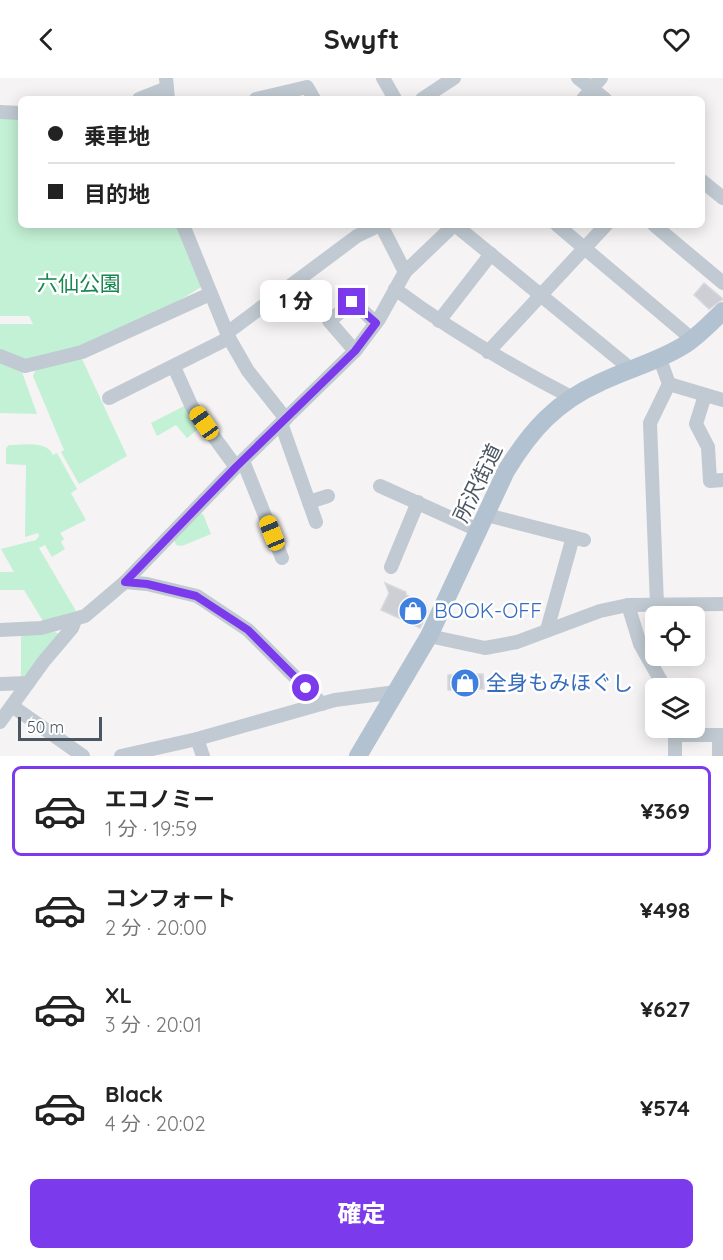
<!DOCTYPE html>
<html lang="ja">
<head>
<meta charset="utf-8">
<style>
  body { margin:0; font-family:Quicksand,"Noto Sans JP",sans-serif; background:#f6f6f6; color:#222; height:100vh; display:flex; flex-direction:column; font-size:22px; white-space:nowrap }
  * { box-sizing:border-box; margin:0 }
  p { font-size:20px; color:#767676 }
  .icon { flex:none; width:33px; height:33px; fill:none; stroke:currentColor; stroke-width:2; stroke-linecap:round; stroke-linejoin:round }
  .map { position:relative; height:678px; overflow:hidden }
  .panel { display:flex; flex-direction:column; background:#fff; flex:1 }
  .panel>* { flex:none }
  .banner { position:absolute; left:18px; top:18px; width:687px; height:132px; border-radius:9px; box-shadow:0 3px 15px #0003; display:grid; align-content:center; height:132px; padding:0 30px; background:#fff }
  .buttons { position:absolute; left:645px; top:528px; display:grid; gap:12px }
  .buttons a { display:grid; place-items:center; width:60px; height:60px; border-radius:9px; background:#fff; box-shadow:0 3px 15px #0003; font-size:30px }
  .scale { position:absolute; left:18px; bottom:15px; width:84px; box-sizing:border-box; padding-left:6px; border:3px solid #4a5661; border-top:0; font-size:16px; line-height:21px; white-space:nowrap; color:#4a5661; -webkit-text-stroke:4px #fff; paint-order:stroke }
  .end { position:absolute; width:27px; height:27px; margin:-14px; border:8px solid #7c3aed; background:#fff; box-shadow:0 0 0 3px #fff }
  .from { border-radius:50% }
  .bubble { position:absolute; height:42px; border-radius:9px; background:#fff; box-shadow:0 3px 15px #0003; font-size:20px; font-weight:800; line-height:42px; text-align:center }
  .car { position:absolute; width:18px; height:36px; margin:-18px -9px; border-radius:8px; box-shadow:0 0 4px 2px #0007; background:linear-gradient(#f5c518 24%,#345 0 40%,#f5c518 0 76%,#345 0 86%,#f5c518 0) }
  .banner b { display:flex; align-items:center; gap:21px; height:57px; font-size:22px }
  .banner b+b { border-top:2px solid #e0e0e0 }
  .banner i { width:15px; height:15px; background:#222 }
  ul { padding:10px 0 0; list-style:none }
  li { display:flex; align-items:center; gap:18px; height:90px; margin:0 12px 9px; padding:0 18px; border:3px solid transparent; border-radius:9px }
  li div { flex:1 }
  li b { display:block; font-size:22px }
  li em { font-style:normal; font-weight:800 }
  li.active { border-color:#7c3aed }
  li>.icon { width:54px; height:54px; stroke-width:1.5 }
  .primary-button { display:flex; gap:12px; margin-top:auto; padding:12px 30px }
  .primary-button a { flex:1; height:69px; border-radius:9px; background:#7c3aed; color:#fff; font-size:24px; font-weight:800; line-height:69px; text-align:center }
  header { display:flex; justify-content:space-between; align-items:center; height:78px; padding:0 30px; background:#fff; font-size:27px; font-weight:800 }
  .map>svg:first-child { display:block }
</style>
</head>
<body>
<header><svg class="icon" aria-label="back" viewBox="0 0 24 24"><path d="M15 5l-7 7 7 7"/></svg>Swyft<svg class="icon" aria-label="heart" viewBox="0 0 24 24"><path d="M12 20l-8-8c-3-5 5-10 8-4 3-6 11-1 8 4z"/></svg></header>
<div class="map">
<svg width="723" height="678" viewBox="0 0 723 678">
  <rect width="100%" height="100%" fill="#f5f3f3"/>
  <g fill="#c3f1d5">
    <polygon points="0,37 21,38 21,147 177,147 201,209 151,240 81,270 46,276 25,284 0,274 0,246 33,246 29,238 0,238"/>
    <polygon points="82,281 127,378 79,406 61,374 64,372 33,298 36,291 42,289"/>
    <polygon points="0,285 22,294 37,336 0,335"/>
    <polygon points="188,326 202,348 187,360 176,347 157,358 151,345"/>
    <path d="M9 367C22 367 47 362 53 377L57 375 77 411 71 415 86 442 60 455 64 461 61 464 65 471 52 479 45 467 39 470 76 533 43 543 24 512H0V494H14L1 471 36 462 39 458 38 455 25 459 26 387 6 386V370Z"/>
    <polygon points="198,435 203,436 211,456 182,468 176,467 174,461"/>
    <polygon points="55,554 59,556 28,595 21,600 21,557"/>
  </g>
  <g fill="#cdcfd5" stroke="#d7d9de" stroke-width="1.5">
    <polygon points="704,205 723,221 709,231 694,217"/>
    <polygon points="385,505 406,514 406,517 426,526 428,534 420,550 381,532 389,515"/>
    <polygon points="483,596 484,611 448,612 448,597"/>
  </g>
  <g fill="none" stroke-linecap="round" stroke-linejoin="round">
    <g stroke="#c1cad2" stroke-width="14">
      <polyline points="166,0 168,21"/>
      <polyline points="383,0 395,21"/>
      <polyline points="578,0 605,21"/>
      <polyline points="139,21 167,10"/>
      <polyline points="256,21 307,9 314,21"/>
      <polyline points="422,21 454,0"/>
      <polyline points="583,21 601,0"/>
      <polyline points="0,34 21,35"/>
      <polyline points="702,103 723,120"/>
      <polyline points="183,147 229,260 248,293 286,341"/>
      <polyline points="381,147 405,194"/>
      <polyline points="455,147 632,292"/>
      <polyline points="557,147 692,261"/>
      <polyline points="654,147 723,205"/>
      <path d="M395 211C450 252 509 287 571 319"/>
      <polyline points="439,243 491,176"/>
      <polyline points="227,255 357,158 380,147"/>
      <polyline points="355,273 329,243 353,224 376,245"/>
      <polyline points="488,274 606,147"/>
      <polyline points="0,278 25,288 82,274 210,216"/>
      <polyline points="660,281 669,306 723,322"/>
      <polyline points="174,289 192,329 236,389"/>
      <polyline points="705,317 696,346 708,369 710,403 723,402"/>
      <polyline points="109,320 229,260"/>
      <polyline points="281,345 316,444"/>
      <polyline points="243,383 282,480"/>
      <polyline points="380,408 480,453"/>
      <polyline points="309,424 328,418"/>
      <polyline points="487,437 584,462"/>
      <polyline points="391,489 418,424"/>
      <polyline points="125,504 147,506 197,518 248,552 322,626"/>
      <polyline points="628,527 640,566 665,610"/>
      <polyline points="657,527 650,345 669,306"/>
      <polyline points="0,552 41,550 85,538 125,504 236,389 355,273 379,241 405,194 454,147"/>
      <polyline points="547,552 573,459"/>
      <polyline points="429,558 485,570 517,564 600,533 628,527 723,526"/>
      <polyline points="0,606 28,605"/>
      <polyline points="12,628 83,678"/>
      <polyline points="0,644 44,583 72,550 75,542"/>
      <polyline points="675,657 723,657"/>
      <polyline points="719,657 719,678"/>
      <polyline points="197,661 203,678"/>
      <polyline points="121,678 197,661 335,622 396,614"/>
      <polyline points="675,678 675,650"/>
    </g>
    <path stroke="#b3c2d1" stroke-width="18" d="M358 678 429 558 506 393C531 352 556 324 601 304 628 291 656 284 681 269 697 260 710 245 723 233"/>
  </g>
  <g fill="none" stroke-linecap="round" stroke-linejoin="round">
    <polyline stroke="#7c3aed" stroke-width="8" points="306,610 248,552 196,518 147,506 125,504 236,389 355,273 376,245 352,224"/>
  </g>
  <defs>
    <g id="shop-disc" transform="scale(1.5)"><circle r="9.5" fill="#3f7fe0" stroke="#fff"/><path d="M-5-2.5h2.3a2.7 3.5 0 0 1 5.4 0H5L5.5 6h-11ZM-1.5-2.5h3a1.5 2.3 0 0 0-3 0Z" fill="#fff"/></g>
  </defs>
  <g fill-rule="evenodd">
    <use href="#shop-disc" x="413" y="533"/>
    <use href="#shop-disc" x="465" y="605"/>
  </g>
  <g text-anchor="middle" stroke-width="5" stroke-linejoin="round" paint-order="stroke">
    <g font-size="21" fill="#17864f" stroke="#fff">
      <text x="79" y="213">六仙公園</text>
    </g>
    <g font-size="21" fill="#4a5661" stroke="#fff">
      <text transform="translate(478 405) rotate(-64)" y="7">所沢街道</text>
    </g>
    <g font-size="21" fill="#366cbe" stroke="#fff" text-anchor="start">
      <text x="434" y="540">BOOK-OFF</text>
      <text x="486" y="612">全身もみほぐし</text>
    </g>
  </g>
</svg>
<div class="buttons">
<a><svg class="icon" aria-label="locate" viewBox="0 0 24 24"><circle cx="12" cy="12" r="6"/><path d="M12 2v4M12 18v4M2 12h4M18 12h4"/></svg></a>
<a><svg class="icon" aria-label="layers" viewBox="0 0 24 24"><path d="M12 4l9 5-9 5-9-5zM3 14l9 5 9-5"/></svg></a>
</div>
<div class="scale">50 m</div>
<i class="end from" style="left:306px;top:610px"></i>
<i class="end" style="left:352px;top:224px"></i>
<div class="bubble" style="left:260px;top:202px;width:72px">1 分</div>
<i class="car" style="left:204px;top:345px;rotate:325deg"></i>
<i class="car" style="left:272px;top:455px;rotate:338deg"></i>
<div class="banner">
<b><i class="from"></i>乗車地</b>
<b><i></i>目的地</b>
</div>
</div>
<section class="panel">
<ul>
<li class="active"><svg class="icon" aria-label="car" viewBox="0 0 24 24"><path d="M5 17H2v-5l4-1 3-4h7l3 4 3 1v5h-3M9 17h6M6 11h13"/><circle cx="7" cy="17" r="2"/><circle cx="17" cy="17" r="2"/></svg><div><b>エコノミー</b><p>1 分 · 19:59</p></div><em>¥369</em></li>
<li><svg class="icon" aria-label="car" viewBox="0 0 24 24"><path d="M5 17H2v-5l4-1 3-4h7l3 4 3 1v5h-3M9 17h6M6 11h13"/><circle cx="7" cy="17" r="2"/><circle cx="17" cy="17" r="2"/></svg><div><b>コンフォート</b><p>2 分 · 20:00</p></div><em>¥498</em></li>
<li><svg class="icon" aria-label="car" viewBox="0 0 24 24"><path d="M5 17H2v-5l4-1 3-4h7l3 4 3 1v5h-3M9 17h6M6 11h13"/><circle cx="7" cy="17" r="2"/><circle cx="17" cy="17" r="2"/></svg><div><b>XL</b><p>3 分 · 20:01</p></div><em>¥627</em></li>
<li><svg class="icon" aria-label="car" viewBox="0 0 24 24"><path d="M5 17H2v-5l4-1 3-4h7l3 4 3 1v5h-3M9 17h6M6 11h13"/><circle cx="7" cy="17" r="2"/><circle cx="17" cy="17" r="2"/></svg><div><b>Black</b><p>4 分 · 20:02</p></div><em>¥574</em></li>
</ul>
<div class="primary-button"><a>確定</a></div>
</section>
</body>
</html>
